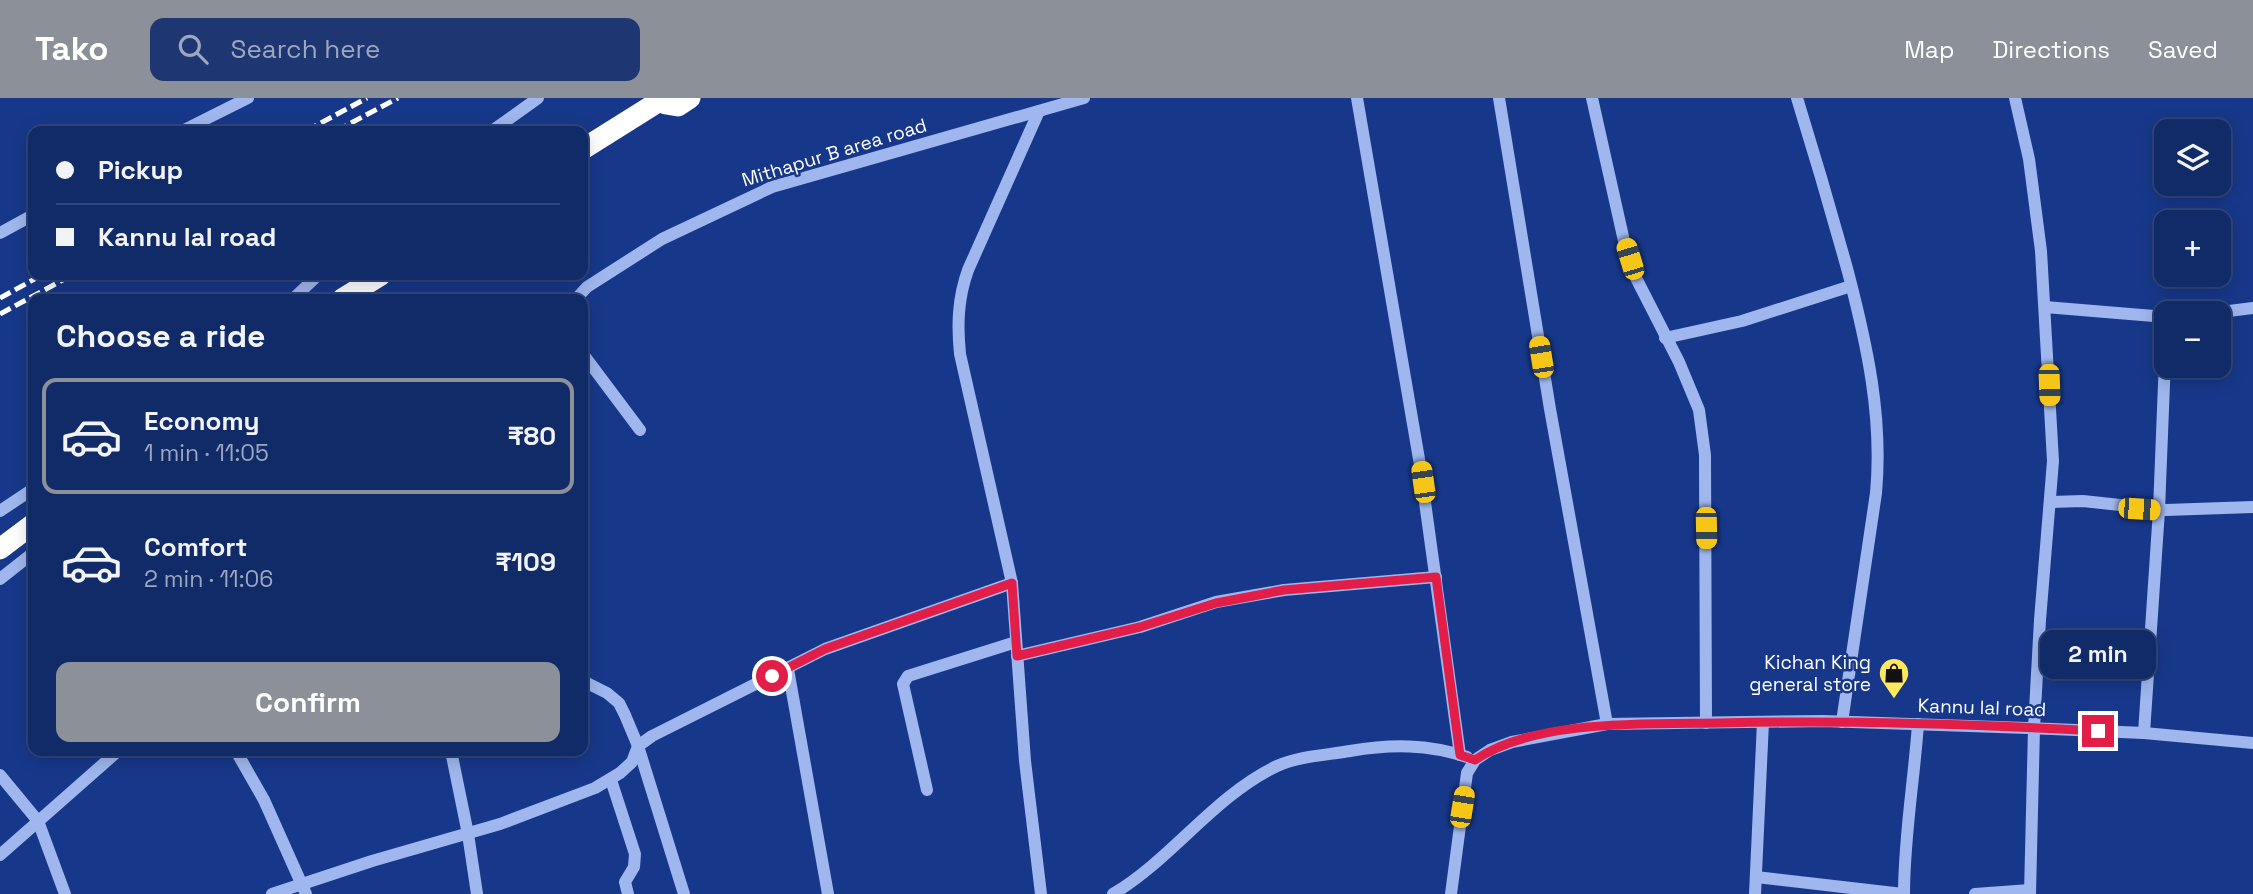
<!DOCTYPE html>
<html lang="en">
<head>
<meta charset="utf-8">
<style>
  body { margin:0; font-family:"Space Grotesk",sans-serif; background:#1e3671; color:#f1f3f6; height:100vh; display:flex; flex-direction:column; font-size:26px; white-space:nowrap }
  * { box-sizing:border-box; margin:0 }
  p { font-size:23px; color:#9ca7c0 }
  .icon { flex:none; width:38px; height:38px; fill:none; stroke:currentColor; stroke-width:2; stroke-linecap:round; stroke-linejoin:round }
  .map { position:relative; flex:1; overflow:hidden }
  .drawer { position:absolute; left:28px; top:196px; width:560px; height:462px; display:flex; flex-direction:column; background:#112a68; border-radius:14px; box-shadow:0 4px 18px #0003,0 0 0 2px #30467c }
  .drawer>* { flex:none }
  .guide { position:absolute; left:28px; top:28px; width:560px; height:154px; border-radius:14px; box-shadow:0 4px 18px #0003,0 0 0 2px #30467c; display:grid; align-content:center; height:154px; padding:0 28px; background:#112a68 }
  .tools { position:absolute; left:2154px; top:21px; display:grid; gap:14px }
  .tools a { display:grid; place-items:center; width:77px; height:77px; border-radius:14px; background:#112a68; box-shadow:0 4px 18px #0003,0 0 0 2px #30467c; font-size:35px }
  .end { position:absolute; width:32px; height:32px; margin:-16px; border:9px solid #e11d48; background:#fff; box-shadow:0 0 0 4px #fff }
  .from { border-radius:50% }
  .bubble { position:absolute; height:49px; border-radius:14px; background:#112a68; box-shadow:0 4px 18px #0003,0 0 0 2px #30467c; font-size:23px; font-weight:700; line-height:49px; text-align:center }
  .car { position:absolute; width:21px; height:42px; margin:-21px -10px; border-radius:9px; box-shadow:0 0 5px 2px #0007; background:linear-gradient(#f5c518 24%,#345 0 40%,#f5c518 0 76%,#345 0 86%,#f5c518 0) }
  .guide b { display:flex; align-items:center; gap:24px; height:66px; font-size:26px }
  .guide b+b { border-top:2px solid #30467c }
  .guide i { width:18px; height:18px; background:#f1f3f6 }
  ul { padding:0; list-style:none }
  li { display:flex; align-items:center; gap:21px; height:116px; margin:0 14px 10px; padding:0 14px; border:4px solid transparent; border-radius:14px }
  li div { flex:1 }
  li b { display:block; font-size:26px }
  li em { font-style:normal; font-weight:700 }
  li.current { border-color:#8c9099 }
  li>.icon { width:63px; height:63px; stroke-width:1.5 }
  h2 { padding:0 28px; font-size:32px; line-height:84px }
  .primary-button { display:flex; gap:14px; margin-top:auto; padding:14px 28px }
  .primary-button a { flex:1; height:80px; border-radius:14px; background:#8c9099; color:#fff; font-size:28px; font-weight:700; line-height:80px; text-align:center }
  header { display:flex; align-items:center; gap:42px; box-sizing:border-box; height:98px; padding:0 35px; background:#8c9099; color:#fff }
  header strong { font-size:33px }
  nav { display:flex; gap:38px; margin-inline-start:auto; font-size:24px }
  .search { width:490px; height:63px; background:#1e3671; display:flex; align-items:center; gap:18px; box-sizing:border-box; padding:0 24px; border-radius:14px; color:#9ca7c0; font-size:26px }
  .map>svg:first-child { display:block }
</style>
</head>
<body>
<header>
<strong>Tako</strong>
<div class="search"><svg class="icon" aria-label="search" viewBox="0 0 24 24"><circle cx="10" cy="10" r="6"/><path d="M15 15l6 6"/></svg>Search here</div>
<nav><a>Map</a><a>Directions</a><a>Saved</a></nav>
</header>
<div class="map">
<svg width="2253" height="796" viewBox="0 0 2253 796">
  <rect width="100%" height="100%" fill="#17388a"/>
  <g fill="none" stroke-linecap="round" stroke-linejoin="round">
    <g stroke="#9fb7ee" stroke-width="12">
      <polyline points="1357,0 1419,361 1460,657"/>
      <polyline points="1499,0 1550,311 1607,626"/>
      <polyline points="1592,0 1624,143 1635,178 1679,264 1699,312 1705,357 1706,625"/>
      <path d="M1797 0C1815 58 1832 116 1848 174 1867 247 1883 319 1876 395L1842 624"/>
      <polyline points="2015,0 2029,61 2041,153 2053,363 2040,522 2034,630 2030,796"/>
      <path d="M1039 13 968 172C958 200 957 226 960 256L1012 485 1025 663 1041 796"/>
      <polyline points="182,33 248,0"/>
      <polyline points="492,33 538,0"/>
      <polyline points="0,135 33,117"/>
      <polyline points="293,201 318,177"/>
      <polyline points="576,201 587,189 662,141 772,89 1084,0"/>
      <polyline points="2045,209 2166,219"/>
      <polyline points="2213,215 2253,210"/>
      <polyline points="1665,240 1742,223 1851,188"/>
      <polyline points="583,256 640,332"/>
      <polyline points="2051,404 2083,403 2166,412 2253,409"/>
      <polyline points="0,413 33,391"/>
      <polyline points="0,481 33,455"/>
      <polyline points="1017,558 1140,529 1216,504 1284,492 1436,479"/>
      <polyline points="788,571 828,796"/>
      <polyline points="583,583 607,595 619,605 625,617 638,648 684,796"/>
      <polyline points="2144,635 2159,412 2166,236"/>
      <polyline points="236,653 264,702 306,796"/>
      <polyline points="451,653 468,736 477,796"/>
      <polyline points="0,677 38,723 65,796"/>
      <polyline points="611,682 635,756 634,769 625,784 628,796"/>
      <polyline points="927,692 903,586 908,578 1016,544"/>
      <polyline points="0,757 118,653"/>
      <polyline points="1756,779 1903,796"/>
      <polyline points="272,796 372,763 500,726 595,690 620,675 632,664 638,648 652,638 825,551 1012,485"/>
      <path d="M1113 796C1172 761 1214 698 1277 668 1299 658 1327 657 1350 653 1391 646 1428 646 1467 659"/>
      <polyline points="1451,796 1467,675 1475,662 1490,652 1512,644 1607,626 1823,623 2052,631 2144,635 2253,645"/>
      <polyline points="1755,796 1763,624"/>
      <path d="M1904 796C1904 739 1914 683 1918 626"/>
      <polyline points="1975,796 2030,792"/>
    </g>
    <g stroke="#fff" stroke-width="21">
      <polyline points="660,0 666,6 678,8 690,0"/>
      <polyline points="583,51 661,2"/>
      <polyline points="342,201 381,177"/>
      <polyline points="0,451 33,426"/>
    </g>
    <g stroke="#fff" stroke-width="5" stroke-dasharray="12 5" stroke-linecap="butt">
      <polyline points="306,33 367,0"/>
      <polyline points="336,33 398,0"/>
      <polyline points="0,200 42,177"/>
      <polyline points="0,216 72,177"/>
    </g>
  </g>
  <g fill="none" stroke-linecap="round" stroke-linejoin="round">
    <path stroke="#e11d48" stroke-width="9" d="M772 578 825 551 1012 485 1017 558 1140 529 1216 505 1284 492 1436 479 1460 657 1475 662C1535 621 1648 626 1719 625 1845 622 1972 626 2098 633"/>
  </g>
  <defs>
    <g id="shop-pin" transform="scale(1.575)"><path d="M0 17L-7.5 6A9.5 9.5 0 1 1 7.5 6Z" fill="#ffe85c" stroke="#17388a"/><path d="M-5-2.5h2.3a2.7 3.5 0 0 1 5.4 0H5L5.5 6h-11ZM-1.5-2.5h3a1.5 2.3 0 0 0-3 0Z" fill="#111"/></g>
  </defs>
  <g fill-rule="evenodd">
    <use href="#shop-pin" x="1894" y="575"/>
  </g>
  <g text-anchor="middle" stroke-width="5" stroke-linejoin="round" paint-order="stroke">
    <g font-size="19" fill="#fff" stroke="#17388a">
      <text transform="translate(834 54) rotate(-17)" y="7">Mithapur B area road</text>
      <text transform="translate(1982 609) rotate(2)" y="7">Kannu lal road</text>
    </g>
    <g font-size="19" fill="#fff" stroke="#17388a" text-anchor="end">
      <text x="1871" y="571">Kichan King<tspan x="1871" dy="22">general store</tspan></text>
    </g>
  </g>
</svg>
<div class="tools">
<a><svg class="icon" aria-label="layers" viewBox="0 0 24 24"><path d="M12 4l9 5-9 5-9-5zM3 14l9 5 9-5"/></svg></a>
<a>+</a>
<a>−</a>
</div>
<i class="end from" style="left:772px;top:578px"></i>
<i class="end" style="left:2098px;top:633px"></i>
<div class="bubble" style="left:2040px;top:532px;width:116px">2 min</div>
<i class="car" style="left:1630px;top:161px;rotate:343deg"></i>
<i class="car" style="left:1541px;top:259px;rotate:351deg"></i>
<i class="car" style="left:2049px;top:287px;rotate:178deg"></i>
<i class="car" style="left:1423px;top:384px;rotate:352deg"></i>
<i class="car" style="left:2139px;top:411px;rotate:94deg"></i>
<i class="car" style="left:1706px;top:430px;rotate:179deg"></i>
<i class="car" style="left:1462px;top:709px;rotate:9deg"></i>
<div class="guide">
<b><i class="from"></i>Pickup</b>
<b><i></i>Kannu lal road</b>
</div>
<section class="drawer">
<h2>Choose a ride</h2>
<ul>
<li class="current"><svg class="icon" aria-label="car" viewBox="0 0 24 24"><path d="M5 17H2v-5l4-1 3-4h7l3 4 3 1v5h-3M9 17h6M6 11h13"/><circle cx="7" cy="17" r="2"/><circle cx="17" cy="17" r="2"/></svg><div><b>Economy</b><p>1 min · 11:05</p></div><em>₹80</em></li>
<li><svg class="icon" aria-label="car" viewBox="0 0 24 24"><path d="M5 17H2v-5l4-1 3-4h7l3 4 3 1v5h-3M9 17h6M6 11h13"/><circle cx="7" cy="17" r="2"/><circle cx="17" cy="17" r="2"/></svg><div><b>Comfort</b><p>2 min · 11:06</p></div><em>₹109</em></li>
</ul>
<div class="primary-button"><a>Confirm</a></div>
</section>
</div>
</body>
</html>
